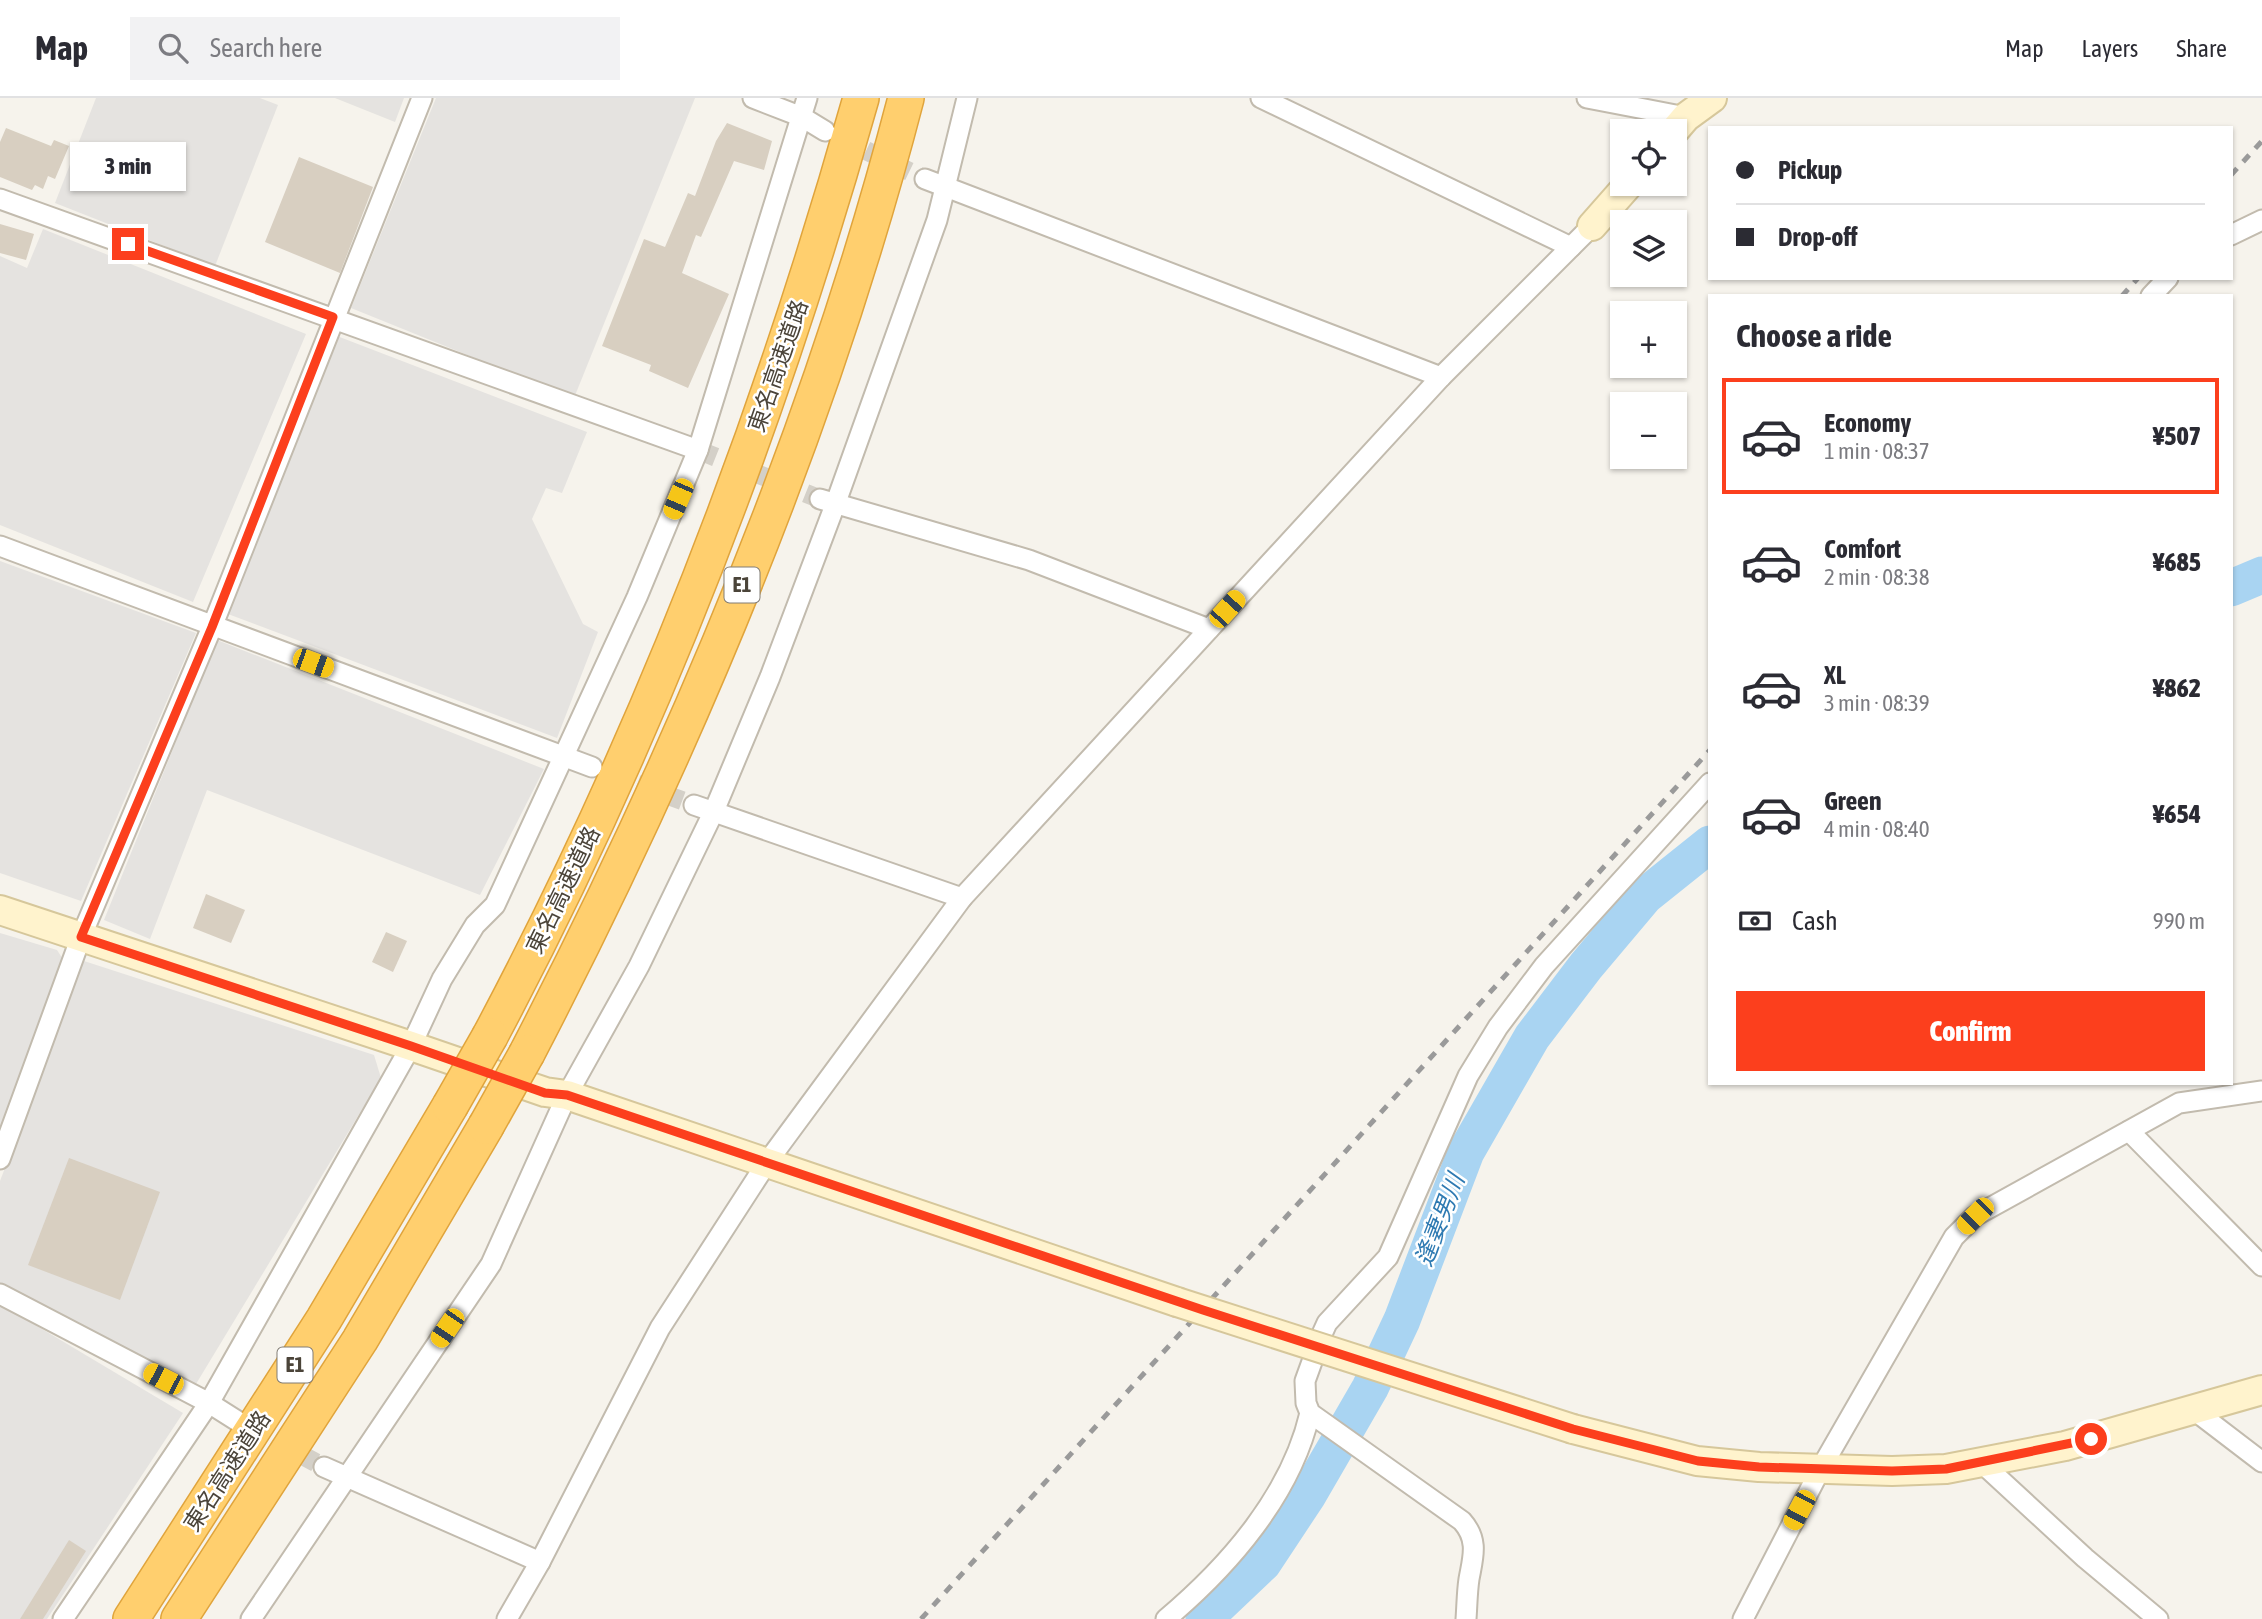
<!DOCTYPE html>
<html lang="en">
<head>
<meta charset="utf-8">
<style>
  body { margin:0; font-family:"Asap Condensed","Noto Sans JP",sans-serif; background:#f2f2f3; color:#2b2b33; height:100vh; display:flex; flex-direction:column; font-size:26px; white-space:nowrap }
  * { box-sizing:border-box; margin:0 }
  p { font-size:23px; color:#7c7c81 }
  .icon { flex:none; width:38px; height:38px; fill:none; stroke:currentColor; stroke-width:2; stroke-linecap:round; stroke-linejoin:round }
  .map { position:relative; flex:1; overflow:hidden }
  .sheet { position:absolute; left:1708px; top:196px; width:525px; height:791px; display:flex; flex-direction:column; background:#fff; border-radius:0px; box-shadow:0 2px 5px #0004 }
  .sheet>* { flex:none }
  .guide { position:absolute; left:1708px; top:28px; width:525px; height:154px; border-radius:0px; box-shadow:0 2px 5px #0004; display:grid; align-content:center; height:154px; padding:0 28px; background:#fff }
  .controls { position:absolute; left:1610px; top:21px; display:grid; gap:14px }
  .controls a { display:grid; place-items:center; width:77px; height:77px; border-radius:0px; background:#fff; box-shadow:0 2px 5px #0004; font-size:35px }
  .end { position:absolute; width:32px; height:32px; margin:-16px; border:9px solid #fc3f1d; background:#fff; box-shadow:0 0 0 4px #fff }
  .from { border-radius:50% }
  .bubble { position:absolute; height:49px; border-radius:0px; background:#fff; box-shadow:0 2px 5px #0004; font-size:23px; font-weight:800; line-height:49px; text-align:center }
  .car { position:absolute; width:21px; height:42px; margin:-21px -10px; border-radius:9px; box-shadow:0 0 5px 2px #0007; background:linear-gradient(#f5c518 24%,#345 0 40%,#f5c518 0 76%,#345 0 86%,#f5c518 0) }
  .guide b { display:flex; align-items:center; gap:24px; height:66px; font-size:26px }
  .guide b+b { border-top:2px solid #e1e1e2 }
  .guide i { width:18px; height:18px; background:#2b2b33 }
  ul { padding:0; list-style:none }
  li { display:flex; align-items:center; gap:21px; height:116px; margin:0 14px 10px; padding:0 14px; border:4px solid transparent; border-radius:0px }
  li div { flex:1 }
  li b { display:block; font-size:26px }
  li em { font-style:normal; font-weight:800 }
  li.current { border-color:#fc3f1d }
  li>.icon { width:63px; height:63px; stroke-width:1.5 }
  h2 { padding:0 28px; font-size:32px; line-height:84px }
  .pay { display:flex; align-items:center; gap:18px; height:77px; padding:0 28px; font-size:26px }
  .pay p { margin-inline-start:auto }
  .primary-button { display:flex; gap:14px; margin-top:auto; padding:14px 28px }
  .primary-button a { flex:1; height:80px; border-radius:0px; background:#fc3f1d; color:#fff; font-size:28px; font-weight:800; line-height:80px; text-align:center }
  header { display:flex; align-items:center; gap:42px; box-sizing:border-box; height:98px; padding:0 35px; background:#fff; border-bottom:2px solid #e1e1e2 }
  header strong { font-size:33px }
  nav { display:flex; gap:38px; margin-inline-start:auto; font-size:24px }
  .search { width:490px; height:63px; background:#f2f2f3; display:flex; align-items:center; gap:18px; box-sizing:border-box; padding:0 24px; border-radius:0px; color:#7c7c81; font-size:26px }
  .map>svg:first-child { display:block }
</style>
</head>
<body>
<header>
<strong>Map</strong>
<div class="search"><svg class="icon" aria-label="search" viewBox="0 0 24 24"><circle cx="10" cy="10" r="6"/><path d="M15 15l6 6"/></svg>Search here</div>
<nav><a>Map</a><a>Layers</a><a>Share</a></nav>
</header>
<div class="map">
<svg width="2262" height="1521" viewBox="0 0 2262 1521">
  <rect width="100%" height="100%" fill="#f6f3ec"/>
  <g fill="#e5e3e0">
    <polygon points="96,0 260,0 278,7 215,168 55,105"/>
    <polygon points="335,0 404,0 395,24"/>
    <polygon points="436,0 695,0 574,300 351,210"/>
    <polygon points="43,131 306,236 193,504 0,427 0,158 27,170"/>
    <polygon points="337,238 587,334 562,395 546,390 532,421 583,526 598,534 557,640 228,516"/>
    <polygon points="0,463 196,535 81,803 0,775"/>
    <polygon points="217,542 544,671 480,797 207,692 150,841 104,822"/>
    <polygon points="0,835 57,852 66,866 0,1042"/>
    <polygon points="84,863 374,957 381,980 196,1286 0,1190 0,1083"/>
    <polygon points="0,1206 183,1315 47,1521 0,1521"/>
  </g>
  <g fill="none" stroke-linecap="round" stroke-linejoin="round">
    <g stroke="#a9d4f2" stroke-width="37">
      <polyline points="2231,490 2262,477"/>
      <polyline points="1204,1521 1263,1465 1308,1397 1370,1290 1402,1222 1466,1054 1532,939 1586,868 1645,798 1710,746"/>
    </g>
  </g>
  <g fill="#d8cfc1">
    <polygon points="727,25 772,43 764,72 734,63 701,139 696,137 682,175 729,196 688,290 649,273 651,267 602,248 644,141 665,149 688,95 695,98 716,43"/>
    <polygon points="6,30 51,48 54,42 69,48 55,81 48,78 43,91 35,87 32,92 0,79 0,44"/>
    <polygon points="299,59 373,89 340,175 265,144"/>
    <polygon points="0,126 34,136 26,162 0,155"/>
    <polygon points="206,796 245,812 231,845 193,830"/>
    <polygon points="386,834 407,843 393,874 372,864"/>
    <polygon points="69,1060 160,1094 120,1202 28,1167"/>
    <polygon points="69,1442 86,1453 43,1521 20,1521"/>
  </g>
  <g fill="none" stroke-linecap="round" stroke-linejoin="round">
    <g stroke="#d4d0c8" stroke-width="19" stroke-dasharray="19 10" stroke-linecap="butt">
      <polyline points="840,40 925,81"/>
      <polyline points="698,352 820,401"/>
      <polyline points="610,676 694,707"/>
      <polyline points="248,1328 324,1369"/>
    </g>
    <g stroke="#c2bbae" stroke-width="23">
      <g id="street">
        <polyline points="753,0 802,19 825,33"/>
        <polyline points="1261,0 1571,149"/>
        <polyline points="1587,0 1686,19"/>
        <polyline points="925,81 1441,279"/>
        <polyline points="0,101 698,352"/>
        <polyline points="2231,137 2262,122"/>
        <polyline points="2151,198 2168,180"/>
        <polyline points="820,401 1029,462 1209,531"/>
        <polyline points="0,448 592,669"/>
        <polyline points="694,707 962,800"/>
        <polyline points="2129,1033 2262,1168"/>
        <polyline points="0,1061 81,839 212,529 422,0"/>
        <polyline points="0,1196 209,1305 239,1324"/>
        <polyline points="2194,1312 2262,1364"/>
        <polyline points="1983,1366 2085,1460 2158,1521"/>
        <polyline points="324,1369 540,1464"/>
        <polyline points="63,1521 209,1305 411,948 442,881 475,827 495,807 637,499 698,352 807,0"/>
        <polyline points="251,1521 491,1166 567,997 639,868 714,713 770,579 835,407 937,122 967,0"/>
        <polyline points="507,1521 540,1464 660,1230 768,1063 962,800 1441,279 1592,128"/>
        <path d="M1166 1521C1229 1468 1291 1397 1310 1315"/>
        <path d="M1466 1521C1467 1508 1467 1494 1469 1481 1473 1459 1479 1442 1462 1423L1310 1315 1306 1305 1305 1283 1322 1236 1327 1225 1388 1159 1468 978 1498 929 1544 868 1710 685"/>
        <polyline points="1743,1521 1821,1370 1954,1139 1975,1118 2179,1005 2262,993"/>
      </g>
    </g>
    <g stroke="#d6c79b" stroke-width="32">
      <g id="secondary">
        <polyline points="1674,33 1686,19 1712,0"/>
        <polyline points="1592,128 1629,86"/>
        <polyline points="0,812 411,948 545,994 567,997 1177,1204"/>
        <polyline points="1573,1331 1697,1363 1759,1369 1892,1373 1946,1371 2065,1348 2262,1292"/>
      </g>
    </g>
    <g stroke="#e0a43c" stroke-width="38">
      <g id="highway">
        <path d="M490 938C648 641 770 324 861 0"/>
        <path d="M527 955C685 651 820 332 906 0"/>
        <polyline points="131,1521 324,1221 450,1008"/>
        <polyline points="179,1521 360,1242 486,1028"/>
      </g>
    </g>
    <use href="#street" stroke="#fff" stroke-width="19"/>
    <use href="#secondary" stroke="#fff3cd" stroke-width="28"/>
    <use href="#highway" stroke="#ffcf6e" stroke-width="35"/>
    <g stroke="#9a9a9a" stroke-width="5" stroke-dasharray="9 9" stroke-linecap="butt">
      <polyline points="2231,77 2262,43"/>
      <polyline points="2122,198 2138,180"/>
      <polyline points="921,1521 1710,652"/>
    </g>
    <g stroke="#d6c79b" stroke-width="32" stroke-linecap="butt">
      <polyline id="secondary-bridge" points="1177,1204 1573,1331"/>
    </g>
    <g stroke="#e0a43c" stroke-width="38" stroke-linecap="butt">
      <g id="highway-bridge">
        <polyline points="450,1008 490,938"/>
        <polyline points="486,1028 527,955"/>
      </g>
    </g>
    <use href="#secondary-bridge" stroke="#fff3cd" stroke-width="28"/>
    <use href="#highway-bridge" stroke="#ffcf6e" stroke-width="35"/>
  </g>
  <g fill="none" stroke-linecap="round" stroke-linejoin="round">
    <polyline stroke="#fc3f1d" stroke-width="9" points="128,146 333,219 212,529 81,839 411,948 545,995 567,997 1203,1212 1573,1331 1698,1363 1759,1369 1892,1373 1946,1371 2091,1341"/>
  </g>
  <g text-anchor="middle" stroke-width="5" stroke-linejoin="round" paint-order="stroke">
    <g fill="#fff" stroke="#817c74" stroke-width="2">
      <rect x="724.5" y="469.5" width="35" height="35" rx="5"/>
      <rect x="277.5" y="1249.5" width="35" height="35" rx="5"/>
    </g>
    <g font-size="21" font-weight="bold" fill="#4b4439">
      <text x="742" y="494">E1</text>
      <text x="295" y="1274">E1</text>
    </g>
    <g font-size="23" fill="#4b4439" stroke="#fff">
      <text transform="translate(778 268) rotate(-71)" y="8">東名高速道路</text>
      <text transform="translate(563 792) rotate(-64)" y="8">東名高速道路</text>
      <text transform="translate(227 1373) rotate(-57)" y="8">東名高速道路</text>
    </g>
    <g font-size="24" font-style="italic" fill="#2e7ab2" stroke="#fff">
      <text transform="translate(1440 1122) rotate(-69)" y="8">逢妻男川</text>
    </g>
  </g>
</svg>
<div class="controls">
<a><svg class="icon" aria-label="locate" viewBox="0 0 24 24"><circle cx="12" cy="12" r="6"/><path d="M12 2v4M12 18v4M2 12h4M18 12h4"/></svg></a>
<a><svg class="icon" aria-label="layers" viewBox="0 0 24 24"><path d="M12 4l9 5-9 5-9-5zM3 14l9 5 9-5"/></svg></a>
<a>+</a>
<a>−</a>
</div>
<i class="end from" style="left:2091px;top:1341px"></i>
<i class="end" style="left:128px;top:146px"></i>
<div class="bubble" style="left:70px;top:44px;width:116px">3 min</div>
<i class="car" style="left:678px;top:401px;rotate:203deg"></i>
<i class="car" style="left:1227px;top:511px;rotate:42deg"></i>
<i class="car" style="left:313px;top:565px;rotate:110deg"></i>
<i class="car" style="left:1975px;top:1118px;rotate:225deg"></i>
<i class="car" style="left:447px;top:1230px;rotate:214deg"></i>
<i class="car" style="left:163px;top:1281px;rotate:297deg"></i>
<i class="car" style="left:1799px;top:1412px;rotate:208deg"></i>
<div class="guide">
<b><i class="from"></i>Pickup</b>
<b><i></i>Drop-off</b>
</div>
<section class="sheet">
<h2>Choose a ride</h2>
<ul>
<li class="current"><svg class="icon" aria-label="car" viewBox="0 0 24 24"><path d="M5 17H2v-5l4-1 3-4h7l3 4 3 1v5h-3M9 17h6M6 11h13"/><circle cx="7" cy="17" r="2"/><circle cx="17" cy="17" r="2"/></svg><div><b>Economy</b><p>1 min · 08:37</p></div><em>¥507</em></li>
<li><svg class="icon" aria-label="car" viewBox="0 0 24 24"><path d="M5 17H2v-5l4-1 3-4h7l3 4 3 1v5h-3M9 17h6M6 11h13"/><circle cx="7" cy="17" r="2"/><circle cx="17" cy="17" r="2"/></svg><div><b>Comfort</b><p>2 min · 08:38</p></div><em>¥685</em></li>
<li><svg class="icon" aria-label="car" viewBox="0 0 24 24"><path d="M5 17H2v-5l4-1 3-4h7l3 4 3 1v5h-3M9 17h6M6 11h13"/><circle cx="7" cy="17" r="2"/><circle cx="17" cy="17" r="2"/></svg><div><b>XL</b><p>3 min · 08:39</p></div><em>¥862</em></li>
<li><svg class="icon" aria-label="car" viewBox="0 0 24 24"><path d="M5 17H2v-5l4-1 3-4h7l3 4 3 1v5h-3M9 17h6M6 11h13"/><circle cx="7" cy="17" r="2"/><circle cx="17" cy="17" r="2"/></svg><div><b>Green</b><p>4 min · 08:40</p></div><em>¥654</em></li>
</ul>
<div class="pay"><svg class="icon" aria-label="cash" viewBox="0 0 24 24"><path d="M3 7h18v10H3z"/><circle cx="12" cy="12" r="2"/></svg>Cash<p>990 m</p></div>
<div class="primary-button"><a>Confirm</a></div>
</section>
</div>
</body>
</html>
